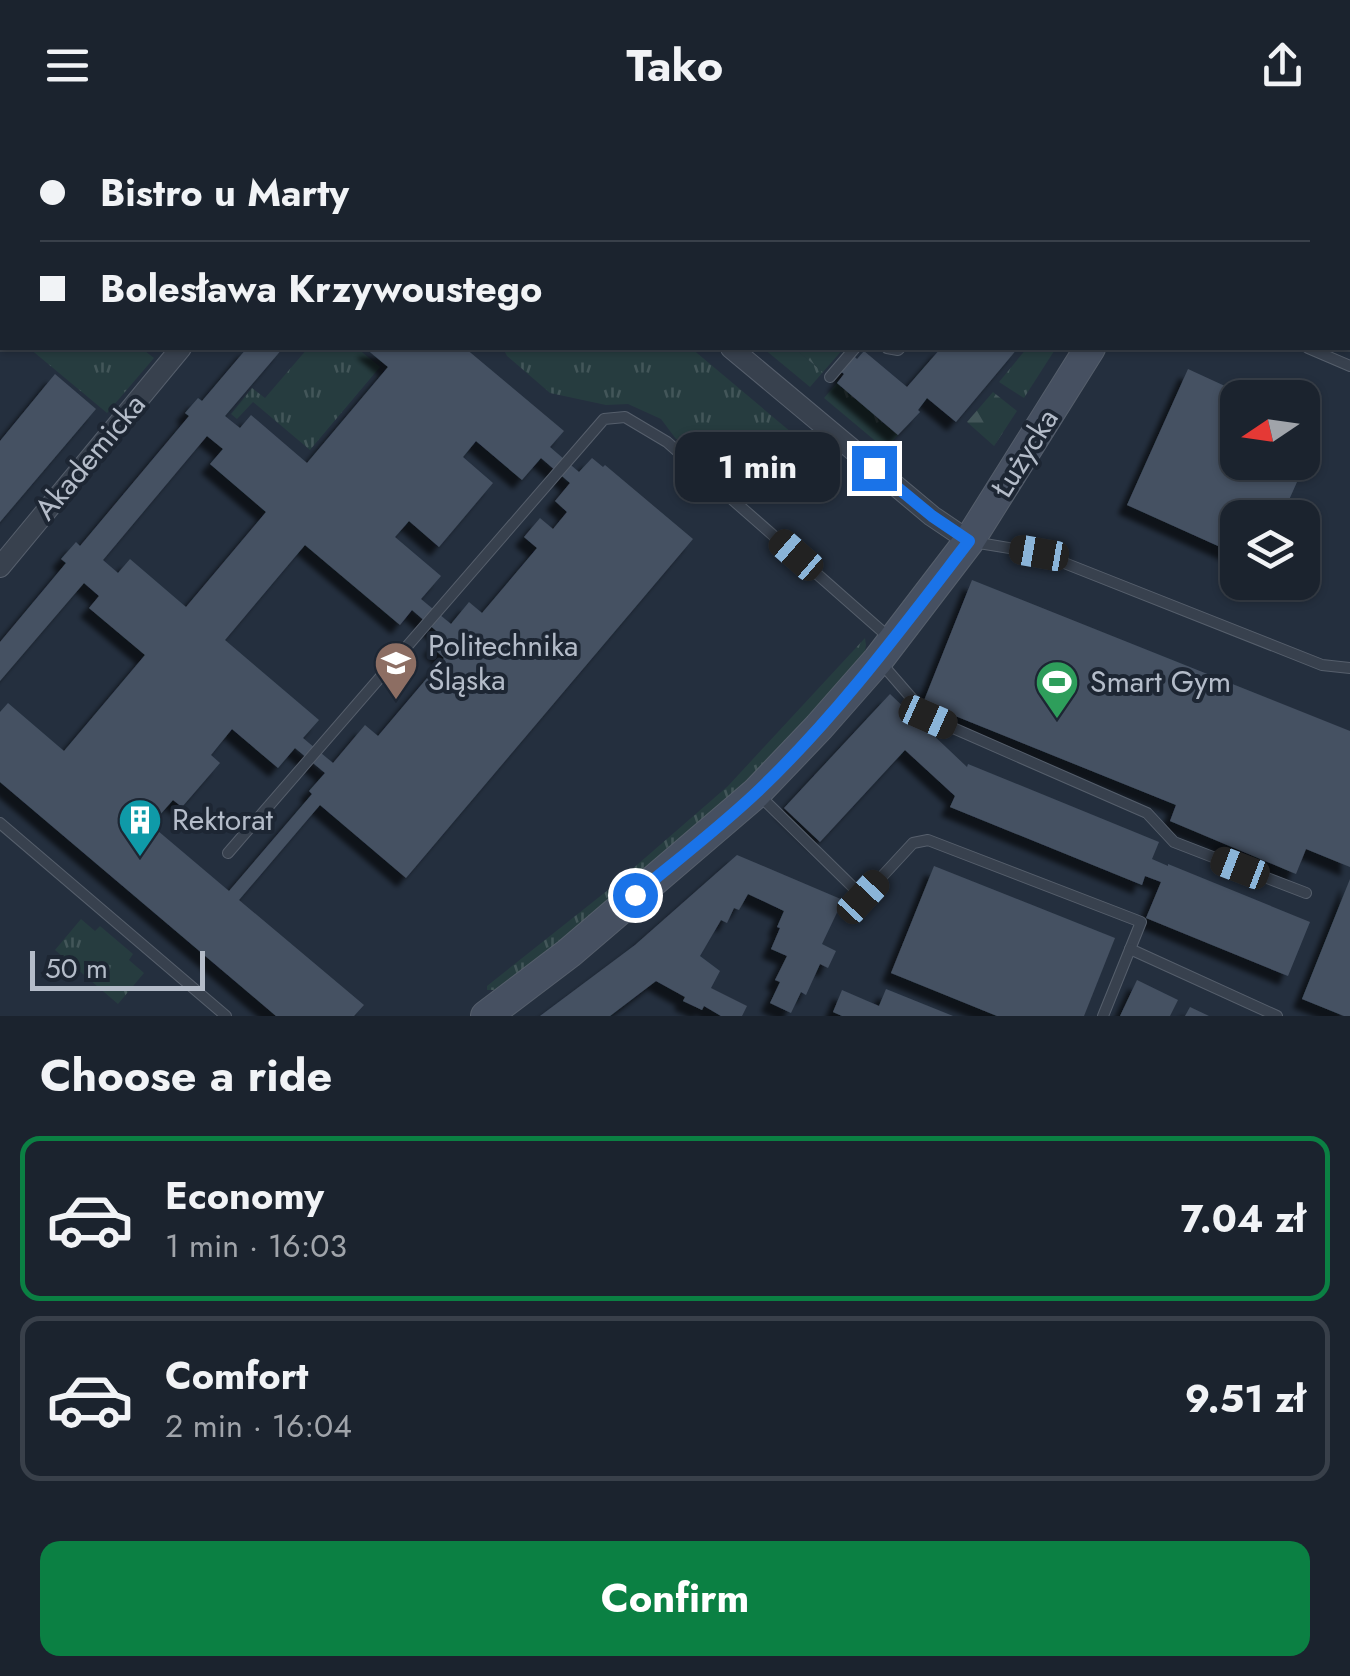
<!DOCTYPE html>
<html lang="en">
<head>
<meta charset="utf-8">
<style>
  body { margin:0; font-family:Jost,sans-serif; background:#282f3a; color:#f1f3f6; height:100vh; display:flex; flex-direction:column; font-size:38px; white-space:nowrap }
  * { box-sizing:border-box; margin:0 }
  p { font-size:32px; color:#a0a4aa }
  .icon { flex:none; width:55px; height:55px; fill:none; stroke:currentColor; stroke-width:2; stroke-linecap:round; stroke-linejoin:round }
  .map { position:relative; height:886px; overflow:hidden }
  .side { display:flex; flex-direction:column; background:#1b232e; flex:1 }
  .side>* { flex:none }
  .top-card { position:absolute; left:0px; top:0px; width:1350px; height:220px; box-shadow:0 2px 8px #0004,0 0 0 2px #39404a; display:grid; align-content:center; height:220px; padding:0 40px; background:#1b232e }
  .needle { width:65px; rotate:257deg }
  .buttons { position:absolute; left:1220px; top:250px; display:grid; gap:20px }
  .buttons a { display:grid; place-items:center; width:100px; height:100px; border-radius:20px; background:#1b232e; box-shadow:0 2px 8px #0004,0 0 0 2px #39404a; font-size:50px }
  .scale { position:absolute; left:30px; bottom:25px; width:175px; box-sizing:border-box; padding-left:10px; border:5px solid #b4bcc9; border-top:0; font-size:28px; line-height:35px; white-space:nowrap; color:#b4bcc9; -webkit-text-stroke:8px #1d2633; paint-order:stroke }
  .end { position:absolute; width:45px; height:45px; margin:-22px; border:12px solid #1a73e8; background:#fff; box-shadow:0 0 0 5px #fff }
  .from { border-radius:50% }
  .bubble { position:absolute; height:70px; border-radius:20px; background:#1b232e; box-shadow:0 2px 8px #0004,0 0 0 2px #39404a; font-size:32px; font-weight:700; line-height:70px; text-align:center }
  .car { position:absolute; width:30px; height:60px; margin:-30px -15px; border-radius:12px; box-shadow:0 0 8px 2px #0007; background:linear-gradient(#222 24%,#8ab4d8 0 40%,#222 0 76%,#8ab4d8 0 86%,#222 0) }
  .top-card b { display:flex; align-items:center; gap:35px; height:95px; font-size:38px }
  .top-card b+b { border-top:2px solid #39404a }
  .top-card i { width:25px; height:25px; background:#f1f3f6 }
  ul { padding:0; list-style:none }
  li { display:flex; align-items:center; gap:30px; height:165px; margin:0 20px 15px; padding:0 20px; border:5px solid #39404a; border-radius:20px }
  li div { flex:1 }
  li b { display:block; font-size:38px }
  li em { font-style:normal; font-weight:700 }
  li.selected { border-color:#0b8043 }
  li>.icon { width:90px; height:90px; stroke-width:1.5 }
  h2 { padding:0 40px; font-size:45px; line-height:120px }
  .button { display:flex; gap:20px; margin-top:auto; padding:20px 40px }
  .button a { flex:1; height:115px; border-radius:20px; background:#0b8043; color:#fff; font-size:40px; font-weight:700; line-height:115px; text-align:center }
  header { display:flex; justify-content:space-between; align-items:center; height:130px; padding:0 40px; background:#1b232e; font-size:45px; font-weight:700 }
  .map>svg:first-child { display:block }
</style>
</head>
<body>
<header><svg class="icon" aria-label="menu" viewBox="0 0 24 24"><path d="M4 6h16M4 12h16M4 18h16"/></svg>Tako<svg class="icon" aria-label="share" viewBox="0 0 24 24"><path d="M12 15V3M7 8l5-5 5 5M5 13v7h14v-7"/></svg></header>
<div class="map">
<svg width="1350" height="886" viewBox="0 0 1350 886">
  <defs>
    <pattern id="grass-tufts" width="24" height="20" patternUnits="userSpaceOnUse" patternTransform="scale(2.5)"><rect width="24" height="20" fill="#263c3f"/><path d="M3 7l-1-3M5 7V3M7 7l1-3M15 17l-1-3M17 17v-4M19 17l1-3" fill="none" stroke="#435659"/></pattern>
    <pattern id="forest-firs" width="22" height="20" patternUnits="userSpaceOnUse" patternTransform="scale(2.5)"><rect width="22" height="20" fill="#263c3f"/><path d="M5 1l3.5 6h-7zM16 11l3.5 6h-7z" fill="#435659"/></pattern>
    <filter id="shadow"><feDropShadow dx="-9" dy="9" stdDeviation="2.5" flood-color="#0009"/></filter>
  </defs>
  <rect width="100%" height="100%" fill="#242f3e"/>
  <g fill="url(#grass-tufts)">
    <polygon points="29,218 141,218 154,228 107,283"/>
    <polygon points="308,218 357,218 380,237 310,320 253,272 237,289 231,284 252,258 265,268"/>
    <polygon points="503,218 691,218 810,318 676,309 661,289 628,274 606,275 550,263 507,226"/>
    <polygon points="763,218 794,218 823,242 810,257"/>
    <polygon points="1027,218 1056,218 1024,268 999,252"/>
    <polygon points="837,253 898,305 885,319 824,268"/>
    <polygon points="865,508 866,515 864,526 766,635 649,743 499,860 487,860 487,856 608,760 728,656"/>
    <polygon points="81,789 95,801 100,796 133,824 129,830 144,843 118,874 55,820"/>
  </g>
  <g fill="url(#forest-firs)">
    <polygon points="794,218 844,218 823,242"/>
    <polygon points="993,262 1017,281 994,316 967,292"/>
  </g>
  <g fill="#455162" fill-rule="evenodd" filter="url(#shadow)">
    <path d="M247 218H283L225 286 240 298 251 285 307 333 388 237 365 218H465L564 301 550 317 579 342 592 328 603 337 605 335 693 409 406 748 320 675 239 770 364 875 354 886H276L0 652V582L8 573 64 621 145 525 89 478 99 466 84 453 0 551V512L66 433 61 429 76 412 80 416 189 286 185 283 198 268 202 271ZM207 306 223 319 210 334 266 382 186 477 130 429 118 443 103 430ZM476 311 522 350 541 328 570 353 555 371 567 382 553 399 540 388 524 407 537 418 482 483 469 472 451 494 421 469 441 446 395 407 409 391 439 417 493 353 463 327ZM305 415 400 495 412 480 441 505 432 517 444 528 378 606 365 595 333 633 303 608 319 590 225 510ZM232 599 278 638 295 618 325 643 309 661 312 664 229 761 151 695 173 670 182 677 220 633 211 625Z"/>
    <polygon points="941,218 1018,218 956,292 927,268 918,280 920,282 898,305 837,253 844,244 839,240 852,224 857,229 864,221 907,257"/>
    <polygon points="1188,239 1251,268 1238,268 1238,332 1302,332 1302,290 1321,298 1281,388 1238,388 1238,425 1127,375"/>
    <polygon points="55,244 96,279 0,392 0,311"/>
    <polygon points="972,450 1350,601 1350,737 1306,719 1296,744 1170,691 1176,675 923,573"/>
    <polygon points="890,564 967,637 968,634 1159,712 1152,729 1168,736 1168,734 1310,792 1288,846 1146,788 1161,752 1145,746 1142,755 950,677 955,666 905,620 820,712 784,678"/>
    <polygon points="737,725 843,770 822,814 836,821 828,838 820,834 806,865 801,862 791,883 770,873 780,852 775,850 787,826 771,819 780,798 777,797 784,781 748,764 739,780 734,778 727,793 721,790 700,826 720,841 711,858 747,876 742,886 721,886 704,876 702,880 683,871 685,867 656,851 610,886 540,886 635,815"/>
    <polygon points="934,736 1115,808 1084,886 997,886 891,843"/>
    <polygon points="1350,749 1350,886 1344,886 1302,869"/>
    <polygon points="1137,850 1178,870 1170,886 1120,886"/>
    <polygon points="886,859 953,886 842,886 833,882 842,860 879,876"/>
    <polygon points="1190,877 1209,886 1185,886"/>
  </g>
  <g fill="none" stroke-linecap="round" stroke-linejoin="round">
    <g stroke="#565f6c" stroke-width="12">
      <g id="lane">
        <polyline points="725,0 728,2"/>
        <polyline points="1046,0 1049,2"/>
        <polyline points="978,2 980,0"/>
        <polyline points="887,218 898,220 900,218"/>
        <polyline points="1308,218 1350,236"/>
        <polyline points="830,247 855,218"/>
        <polyline points="973,412 1039,423 1322,535 1350,538"/>
        <polyline points="882,534 928,587 1147,683 1174,712 1306,763"/>
        <polyline points="757,663 863,767 913,713 928,710 1141,792 1103,886"/>
        <polyline points="0,693 226,886"/>
        <polyline points="228,723 604,289 625,287 667,312 892,510"/>
        <polyline points="1130,819 1277,886"/>
      </g>
    </g>
    <g stroke="#565f6c" stroke-width="22">
      <g id="street">
        <polyline points="474,0 477,2"/>
        <polyline points="357,2 359,0"/>
        <polyline points="731,218 932,386 969,411"/>
        <polyline points="0,437 181,218"/>
      </g>
    </g>
    <g stroke="#565f6c" stroke-width="32">
      <g id="secondary">
        <polyline points="1204,2 1206,0"/>
        <polyline points="486,886 569,823 756,663 819,597 878,530 969,411 1090,218"/>
      </g>
    </g>
    <use href="#lane" stroke="#38414e" stroke-width="10"/>
    <use href="#street" stroke="#38414e" stroke-width="20"/>
    <use href="#secondary" stroke="#465061" stroke-width="30"/>
  </g>
  <g fill="none" stroke-linecap="round" stroke-linejoin="round">
    <path stroke="#1a73e8" stroke-width="12" d="M635 765C676 731 719 698 757 662 837 586 902 498 969 411L932 386 874 338"/>
  </g>
  <defs>
    <g id="university-pin" transform="scale(2.25)"><path d="M0 17L-7.5 6A9.5 9.5 0 1 1 7.5 6Z" fill="#8d6e63" stroke="#1d2633"/><path d="M0-5L7-2L0 1L-7-2ZM-4 1L0 2.5L4 1V4Q0 6-4 4Z" fill="#fff"/></g>
    <g id="stadium-pin" transform="scale(2.25)"><path d="M0 17L-7.5 6A9.5 9.5 0 1 1 7.5 6Z" fill="#2e9e5b" stroke="#1d2633"/><path d="M0-5a6.5 5 0 1 0 0 10a6.5 5 0 1 0 0-10ZM-3.5-1.8h7v3.6h-7Z" fill="#fff"/></g>
    <g id="building-pin" transform="scale(2.25)"><path d="M0 17L-7.5 6A9.5 9.5 0 1 1 7.5 6Z" fill="#0f9aa8" stroke="#1d2633"/><path d="M-4-6H4V6H1V3H-1V6H-4ZM-2.5-4.3h1.7v1.8h-1.7ZM.8-4.3h1.7v1.8H.8ZM-2.5-1h1.7V.8h-1.7ZM.8-1h1.7V.8H.8Z" fill="#fff"/></g>
  </defs>
  <g fill-rule="evenodd">
    <use href="#university-pin" x="396" y="533"/>
    <use href="#stadium-pin" x="1057" y="552"/>
    <use href="#building-pin" x="140" y="690"/>
  </g>
  <g text-anchor="middle" stroke-width="8" stroke-linejoin="round" paint-order="stroke">
    <g font-size="30" fill="#b4bcc9" stroke="#1d2633">
      <text transform="translate(1025 323) rotate(-58)" y="10">Łużycka</text>
      <text transform="translate(90 327) rotate(-50)" y="10">Akademicka</text>
    </g>
    <g font-size="30" fill="#b4bcc9" stroke="#1d2633" text-anchor="start">
      <text x="428" y="526">Politechnika<tspan x="428" dy="34">Śląska</tspan></text>
      <text x="1090" y="562">Smart Gym</text>
      <text x="172" y="700">Rektorat</text>
    </g>
  </g>
</svg>
<div class="buttons">
<a><svg class="needle" viewBox="-14 -14 28 28"><path d="M0-13l5 13h-10z" fill="#e53935"/><path d="M0 13l5-13h-10z" fill="#a0a4aa"/></svg></a>
<a><svg class="icon" aria-label="layers" viewBox="0 0 24 24"><path d="M12 4l9 5-9 5-9-5zM3 14l9 5 9-5"/></svg></a>
</div>
<div class="scale">50 m</div>
<i class="end from" style="left:635px;top:765px"></i>
<i class="end" style="left:874px;top:338px"></i>
<div class="bubble" style="left:675px;top:302px;width:165px">1 min</div>
<i class="car" style="left:1039px;top:423px;rotate:280deg"></i>
<i class="car" style="left:796px;top:425px;rotate:311deg"></i>
<i class="car" style="left:928px;top:587px;rotate:114deg"></i>
<i class="car" style="left:1240px;top:738px;rotate:291deg"></i>
<i class="car" style="left:863px;top:767px;rotate:43deg"></i>
<div class="top-card">
<b><i class="from"></i>Bistro u Marty</b>
<b><i></i>Bolesława Krzywoustego</b>
</div>
</div>
<section class="side">
<h2>Choose a ride</h2>
<ul>
<li class="selected"><svg class="icon" aria-label="car" viewBox="0 0 24 24"><path d="M5 17H2v-5l4-1 3-4h7l3 4 3 1v5h-3M9 17h6M6 11h13"/><circle cx="7" cy="17" r="2"/><circle cx="17" cy="17" r="2"/></svg><div><b>Economy</b><p>1 min · 16:03</p></div><em>7.04 zł</em></li>
<li><svg class="icon" aria-label="car" viewBox="0 0 24 24"><path d="M5 17H2v-5l4-1 3-4h7l3 4 3 1v5h-3M9 17h6M6 11h13"/><circle cx="7" cy="17" r="2"/><circle cx="17" cy="17" r="2"/></svg><div><b>Comfort</b><p>2 min · 16:04</p></div><em>9.51 zł</em></li>
</ul>
<div class="button"><a>Confirm</a></div>
</section>
</body>
</html>
